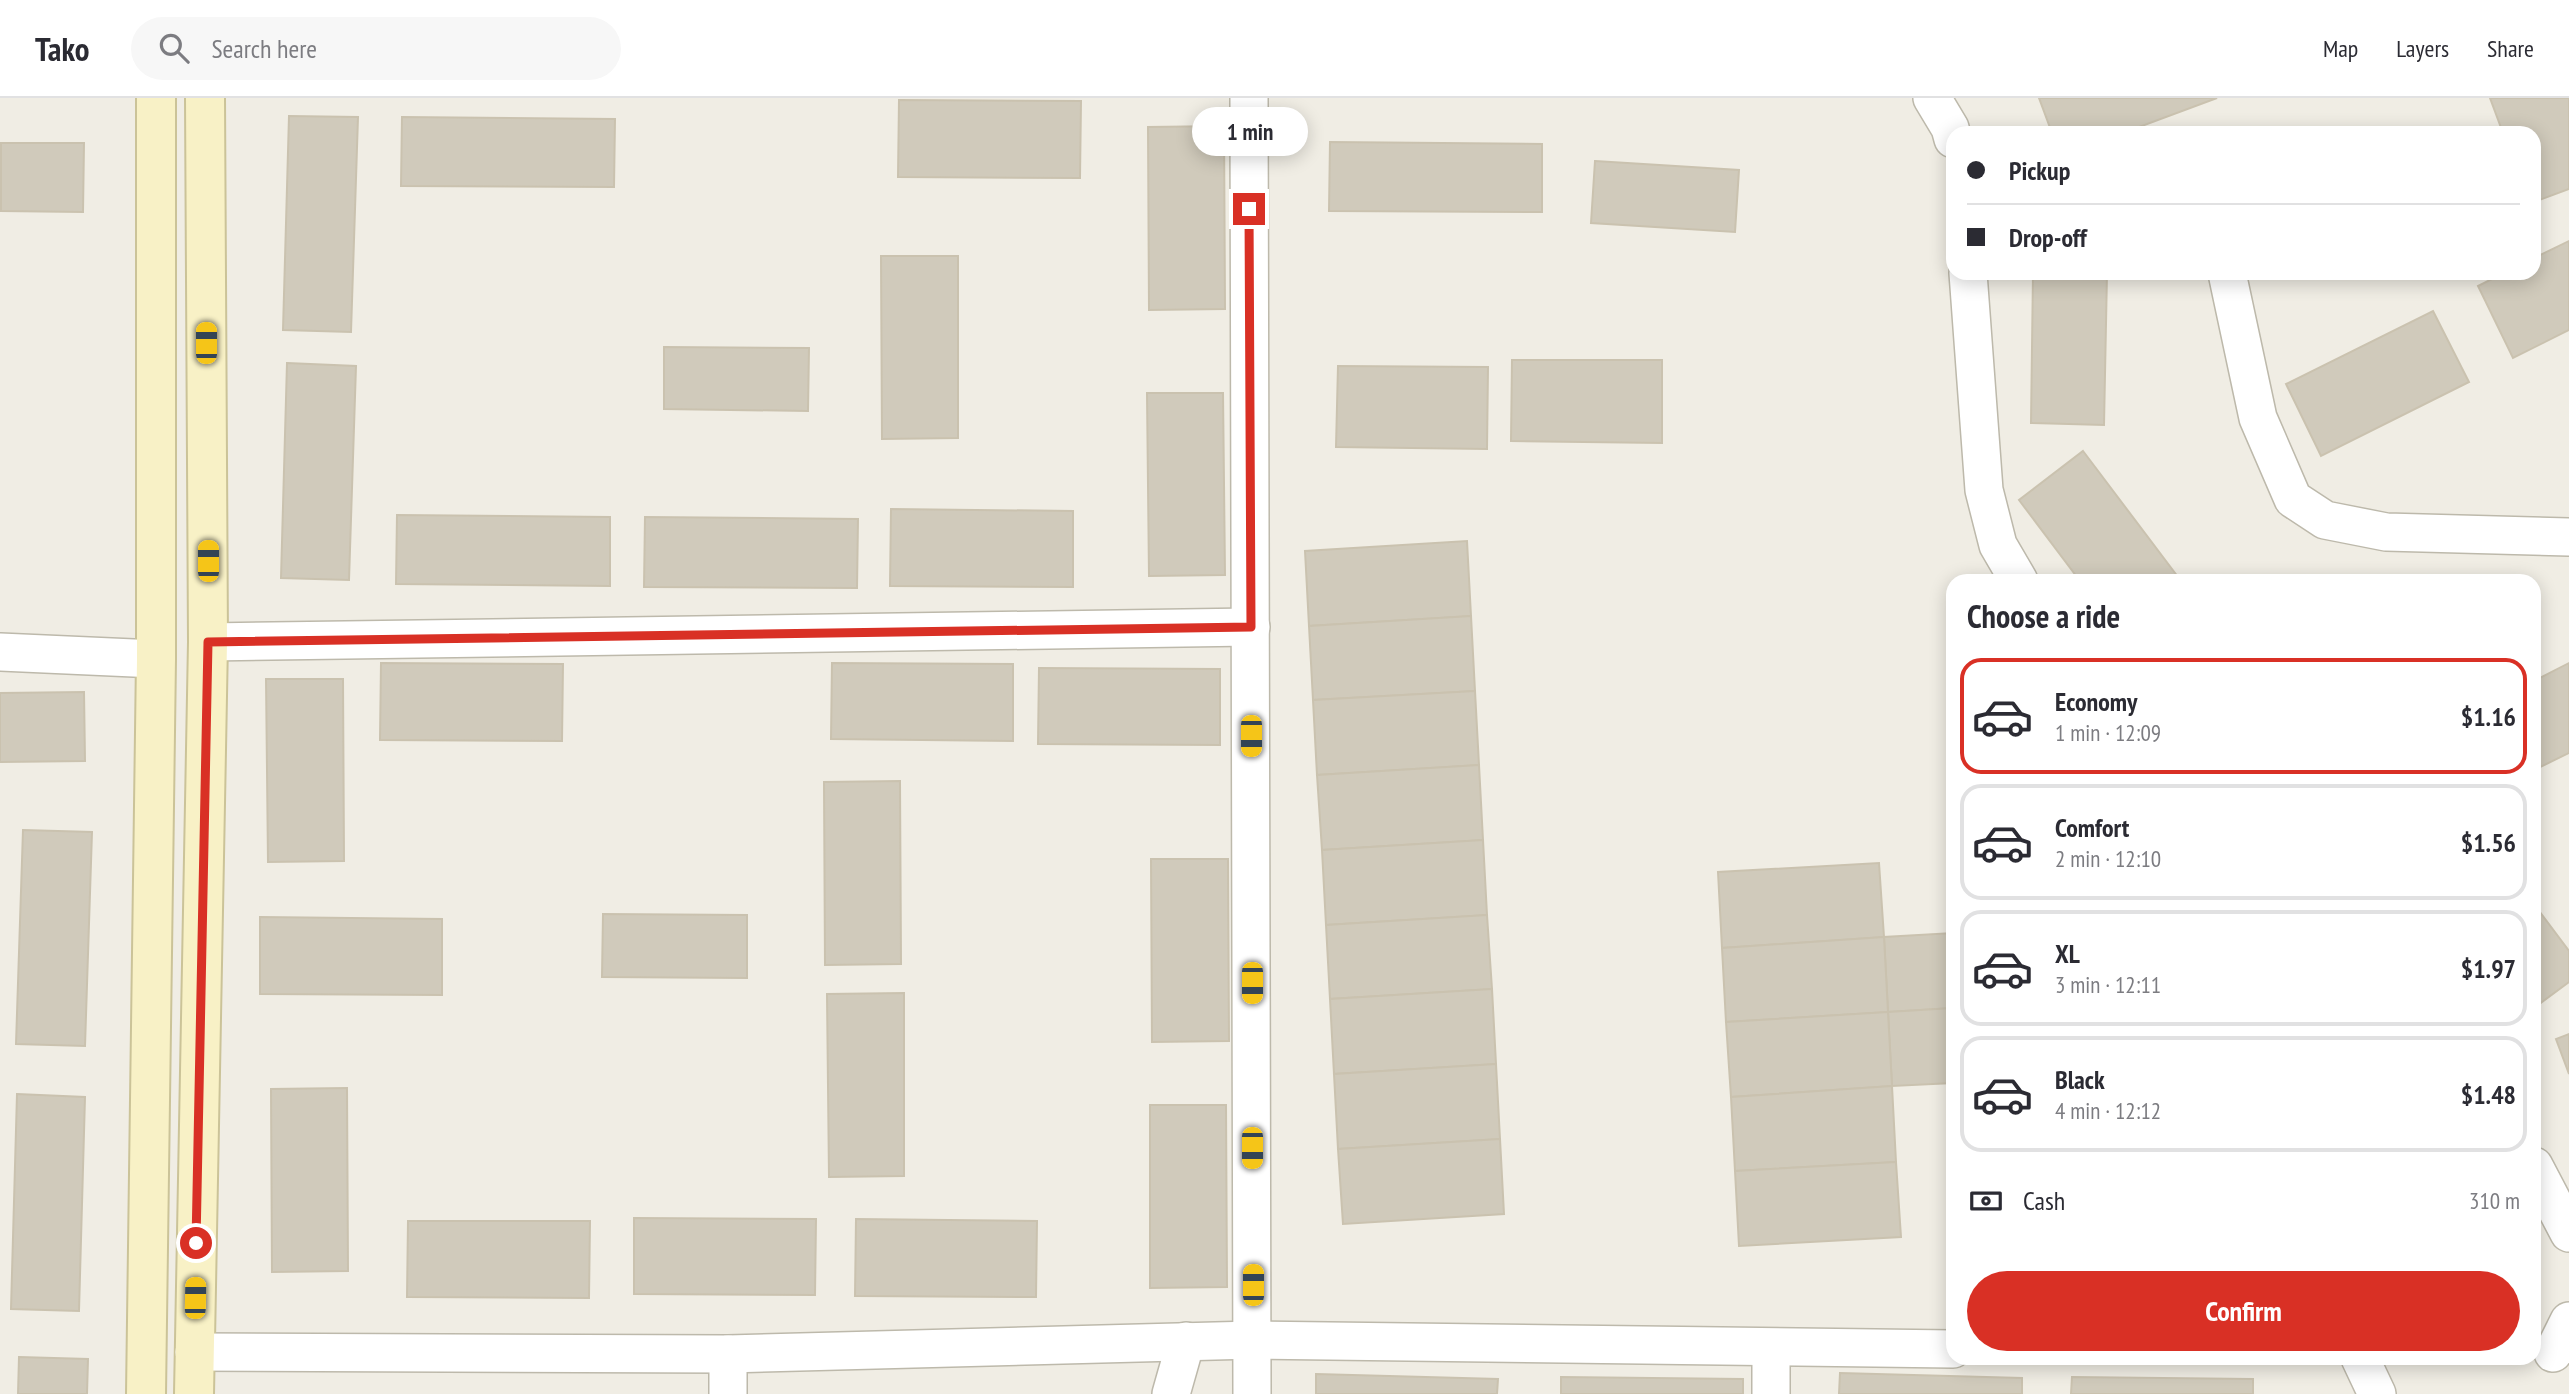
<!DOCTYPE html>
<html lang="en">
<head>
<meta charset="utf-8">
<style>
  body { margin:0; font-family:"PT Sans Narrow",sans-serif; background:#f7f7f7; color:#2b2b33; height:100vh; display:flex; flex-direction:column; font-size:26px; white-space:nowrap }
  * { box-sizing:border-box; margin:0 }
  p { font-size:23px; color:#7c7c81 }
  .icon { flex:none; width:38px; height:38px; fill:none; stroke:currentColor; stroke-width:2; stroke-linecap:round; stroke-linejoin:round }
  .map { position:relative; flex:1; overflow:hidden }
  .details { position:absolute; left:1946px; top:476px; width:595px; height:791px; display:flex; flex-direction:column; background:#fff; border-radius:21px; box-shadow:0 4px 18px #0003 }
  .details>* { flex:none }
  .hud { position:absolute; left:1946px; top:28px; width:595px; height:154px; border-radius:21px; box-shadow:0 4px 18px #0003; display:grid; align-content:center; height:154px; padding:0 21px; background:#fff }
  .end { position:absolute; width:32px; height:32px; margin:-16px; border:9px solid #d93025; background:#fff; box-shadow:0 0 0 4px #fff }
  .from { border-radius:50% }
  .bubble { position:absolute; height:49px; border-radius:24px; background:#fff; box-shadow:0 4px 18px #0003; font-size:23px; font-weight:700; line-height:49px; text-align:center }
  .car { position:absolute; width:21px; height:42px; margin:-21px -10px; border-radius:9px; box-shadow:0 0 5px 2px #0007; background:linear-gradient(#f5c518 24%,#345 0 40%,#f5c518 0 76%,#345 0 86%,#f5c518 0) }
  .hud b { display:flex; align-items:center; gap:24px; height:66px; font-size:26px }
  .hud b+b { border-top:2px solid #e1e1e2 }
  .hud i { width:18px; height:18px; background:#2b2b33 }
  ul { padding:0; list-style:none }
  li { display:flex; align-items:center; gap:21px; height:116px; margin:0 14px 10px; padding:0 7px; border:4px solid #e1e1e2; border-radius:21px }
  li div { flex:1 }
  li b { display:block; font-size:26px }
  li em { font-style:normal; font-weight:700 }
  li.selected { border-color:#d93025 }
  li>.icon { width:63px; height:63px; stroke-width:1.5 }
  h2 { padding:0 21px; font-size:32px; line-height:84px }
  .pay { display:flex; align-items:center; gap:18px; height:77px; padding:0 21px; font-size:26px }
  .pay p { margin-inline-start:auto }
  .cta { display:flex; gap:14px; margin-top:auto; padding:14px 21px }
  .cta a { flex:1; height:80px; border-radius:42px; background:#d93025; color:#fff; font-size:28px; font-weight:700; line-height:80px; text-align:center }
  header { display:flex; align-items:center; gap:42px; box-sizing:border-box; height:98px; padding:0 35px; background:#fff; border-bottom:2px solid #e1e1e2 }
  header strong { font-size:33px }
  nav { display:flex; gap:38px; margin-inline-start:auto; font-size:24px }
  .search { width:490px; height:63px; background:#f7f7f7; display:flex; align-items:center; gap:18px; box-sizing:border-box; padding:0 24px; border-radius:38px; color:#7c7c81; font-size:26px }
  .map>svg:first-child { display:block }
</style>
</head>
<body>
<header>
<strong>Tako</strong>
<div class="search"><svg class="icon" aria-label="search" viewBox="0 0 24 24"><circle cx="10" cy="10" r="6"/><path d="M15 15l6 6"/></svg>Search here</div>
<nav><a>Map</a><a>Layers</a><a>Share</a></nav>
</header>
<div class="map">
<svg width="2569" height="1296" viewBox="0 0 2569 1296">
  <rect width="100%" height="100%" fill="#f0ede4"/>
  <g fill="#d0cabb" stroke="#cac2af" stroke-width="2">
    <polygon points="2039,0 2217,0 2123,35 2052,35"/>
    <polygon points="2490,0 2569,0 2569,91 2534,104 2534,35 2503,35"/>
    <polygon points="899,2 1081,3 1080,80 898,79"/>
    <polygon points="289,18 358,19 351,234 283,232"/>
    <polygon points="402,19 615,21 614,89 401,88"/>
    <polygon points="1224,28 1225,211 1149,212 1148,29"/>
    <polygon points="1330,44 1542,46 1542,114 1329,113"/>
    <polygon points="1,45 84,45 83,114 1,113"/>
    <polygon points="1595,63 1739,72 1735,134 1591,125"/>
    <polygon points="2569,143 2569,232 2513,260 2478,188 2504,175 2534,175 2534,160"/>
    <polygon points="881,158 958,158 958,340 882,341"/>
    <polygon points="2033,175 2107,175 2104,327 2031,325"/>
    <polygon points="2433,213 2469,284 2321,358 2286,286"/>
    <polygon points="664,249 809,250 808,313 664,311"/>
    <polygon points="1512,262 1662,262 1662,345 1511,343"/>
    <polygon points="287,265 356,268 349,482 281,480"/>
    <polygon points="1338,268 1488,269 1487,351 1336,349"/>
    <polygon points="1147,295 1223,295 1225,477 1149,478"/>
    <polygon points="2083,353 2181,483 2080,483 2019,402"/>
    <polygon points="891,411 1073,413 1073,489 890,488"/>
    <polygon points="397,417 610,419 610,488 396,486"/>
    <polygon points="645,419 858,421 857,490 644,489"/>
    <polygon points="1467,443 1471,518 1309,528 1305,453"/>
    <polygon points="1471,518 1475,593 1313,602 1309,528"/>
    <polygon points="381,565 563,566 562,643 380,642"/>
    <polygon points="832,565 1013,566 1013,643 831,641"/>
    <polygon points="2569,565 2569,655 2534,672 2534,583"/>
    <polygon points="1039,570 1220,571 1220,647 1038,646"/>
    <polygon points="266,581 343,581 344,763 268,764"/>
    <polygon points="1475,593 1479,667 1317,677 1313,602"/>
    <polygon points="84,594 85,663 0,664 0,595"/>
    <polygon points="1479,667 1483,742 1322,752 1317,677"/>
    <polygon points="900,683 901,866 825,867 824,684"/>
    <polygon points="23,732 92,734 85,948 16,946"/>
    <polygon points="1483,742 1487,817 1326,827 1322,752"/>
    <polygon points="1151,761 1228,761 1229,943 1152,944"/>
    <polygon points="1879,765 1884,839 1722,850 1718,774"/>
    <polygon points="2534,806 2569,853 2569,884 2534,910"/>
    <polygon points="603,816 747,817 747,880 602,879"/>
    <polygon points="1487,817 1492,891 1330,901 1326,827"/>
    <polygon points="260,819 442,821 442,897 260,896"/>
    <polygon points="1953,835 1953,910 1888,914 1884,839"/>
    <polygon points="1884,839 1888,914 1726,924 1722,850"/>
    <polygon points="1492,891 1496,966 1334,976 1330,901"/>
    <polygon points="904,895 904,1078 829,1079 827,896"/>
    <polygon points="1953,910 1953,985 1892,988 1888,914"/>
    <polygon points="1888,914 1892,988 1731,999 1726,924"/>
    <polygon points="2569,936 2569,976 2556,941"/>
    <polygon points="1496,966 1500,1041 1338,1051 1334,976"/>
    <polygon points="1892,988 1896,1064 1735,1073 1731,999"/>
    <polygon points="347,990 348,1173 272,1174 271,991"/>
    <polygon points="17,996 85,999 79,1213 11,1211"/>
    <polygon points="1150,1007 1226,1007 1227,1189 1150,1190"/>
    <polygon points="1500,1041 1504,1116 1343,1126 1338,1051"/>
    <polygon points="1896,1064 1901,1139 1739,1148 1735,1073"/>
    <polygon points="634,1120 816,1121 815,1197 634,1196"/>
    <polygon points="856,1121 1037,1123 1036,1199 855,1198"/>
    <polygon points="408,1123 590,1123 589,1200 407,1199"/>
    <polygon points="19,1259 88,1261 87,1296 18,1296"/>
    <polygon points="1840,1275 2022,1280 2022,1296 1839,1296"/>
    <polygon points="1316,1276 1498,1281 1497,1296 1316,1296"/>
    <polygon points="1561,1279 1743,1281 1743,1296 1561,1296"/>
    <polygon points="2072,1279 2253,1281 2253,1296 2071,1296"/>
  </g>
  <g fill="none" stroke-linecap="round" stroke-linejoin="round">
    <g stroke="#bdb9ab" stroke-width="40">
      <g id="street">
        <polyline points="1249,0 1252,1296"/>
        <polyline points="1932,0 1950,30 1953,41"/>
        <polyline points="1968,175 1984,392 1998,447 2019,483"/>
        <polyline points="2227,175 2258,320 2293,401 2325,422 2386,434 2569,439"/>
        <polyline points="208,544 1251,529"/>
        <polyline points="0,554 156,561"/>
        <polyline points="2534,1068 2569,1135"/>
        <polyline points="194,1254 728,1256 1253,1242 1953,1251"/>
        <polyline points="2553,1255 2569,1223"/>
        <polyline points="728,1256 728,1296"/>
        <polyline points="2360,1260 2377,1296"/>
        <polyline points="1171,1296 1186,1243"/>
        <polyline points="1771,1296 1771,1250"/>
      </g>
    </g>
    <g stroke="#cbc398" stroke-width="42">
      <g id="secondary">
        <polyline points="146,1296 156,561 156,0"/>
        <polyline points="194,1296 208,544 205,0"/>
      </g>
    </g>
    <use href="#street" stroke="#fff" stroke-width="37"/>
    <use href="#secondary" stroke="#f8f1c6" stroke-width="38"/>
  </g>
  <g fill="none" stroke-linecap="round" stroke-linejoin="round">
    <polyline stroke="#d93025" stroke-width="9" points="196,1145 208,544 1251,529 1249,111"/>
  </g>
</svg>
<i class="end from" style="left:196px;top:1145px"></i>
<i class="end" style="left:1249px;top:111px"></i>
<div class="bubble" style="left:1192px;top:9px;width:116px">1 min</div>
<i class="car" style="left:206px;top:245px;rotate:0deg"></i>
<i class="car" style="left:208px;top:463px;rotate:0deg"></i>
<i class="car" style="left:1251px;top:638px;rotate:180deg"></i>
<i class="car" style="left:1252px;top:885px;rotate:180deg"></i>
<i class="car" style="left:1252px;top:1050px;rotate:180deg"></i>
<i class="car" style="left:1253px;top:1187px;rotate:0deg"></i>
<i class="car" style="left:195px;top:1200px;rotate:1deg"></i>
<div class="hud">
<b><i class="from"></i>Pickup</b>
<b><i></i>Drop-off</b>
</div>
<section class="details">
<h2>Choose a ride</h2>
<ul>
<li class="selected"><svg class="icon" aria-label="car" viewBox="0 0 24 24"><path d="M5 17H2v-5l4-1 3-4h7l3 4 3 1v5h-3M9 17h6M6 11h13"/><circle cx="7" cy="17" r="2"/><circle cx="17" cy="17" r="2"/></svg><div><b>Economy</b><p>1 min · 12:09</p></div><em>$1.16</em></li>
<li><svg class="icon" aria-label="car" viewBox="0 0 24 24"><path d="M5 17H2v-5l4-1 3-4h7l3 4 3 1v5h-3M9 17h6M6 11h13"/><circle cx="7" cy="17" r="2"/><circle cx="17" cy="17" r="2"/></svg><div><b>Comfort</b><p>2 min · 12:10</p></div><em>$1.56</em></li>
<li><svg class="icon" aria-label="car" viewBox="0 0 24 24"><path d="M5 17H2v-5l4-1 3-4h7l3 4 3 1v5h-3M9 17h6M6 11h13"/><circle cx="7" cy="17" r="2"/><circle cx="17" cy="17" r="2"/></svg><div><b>XL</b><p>3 min · 12:11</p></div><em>$1.97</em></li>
<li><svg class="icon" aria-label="car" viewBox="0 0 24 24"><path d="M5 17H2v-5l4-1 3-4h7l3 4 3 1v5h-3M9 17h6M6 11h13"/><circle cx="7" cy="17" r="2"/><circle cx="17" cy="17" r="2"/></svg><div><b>Black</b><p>4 min · 12:12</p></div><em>$1.48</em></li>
</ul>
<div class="pay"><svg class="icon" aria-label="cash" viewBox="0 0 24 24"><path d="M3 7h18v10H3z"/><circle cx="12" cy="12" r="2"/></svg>Cash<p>310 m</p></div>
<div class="cta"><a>Confirm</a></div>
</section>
</div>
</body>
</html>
